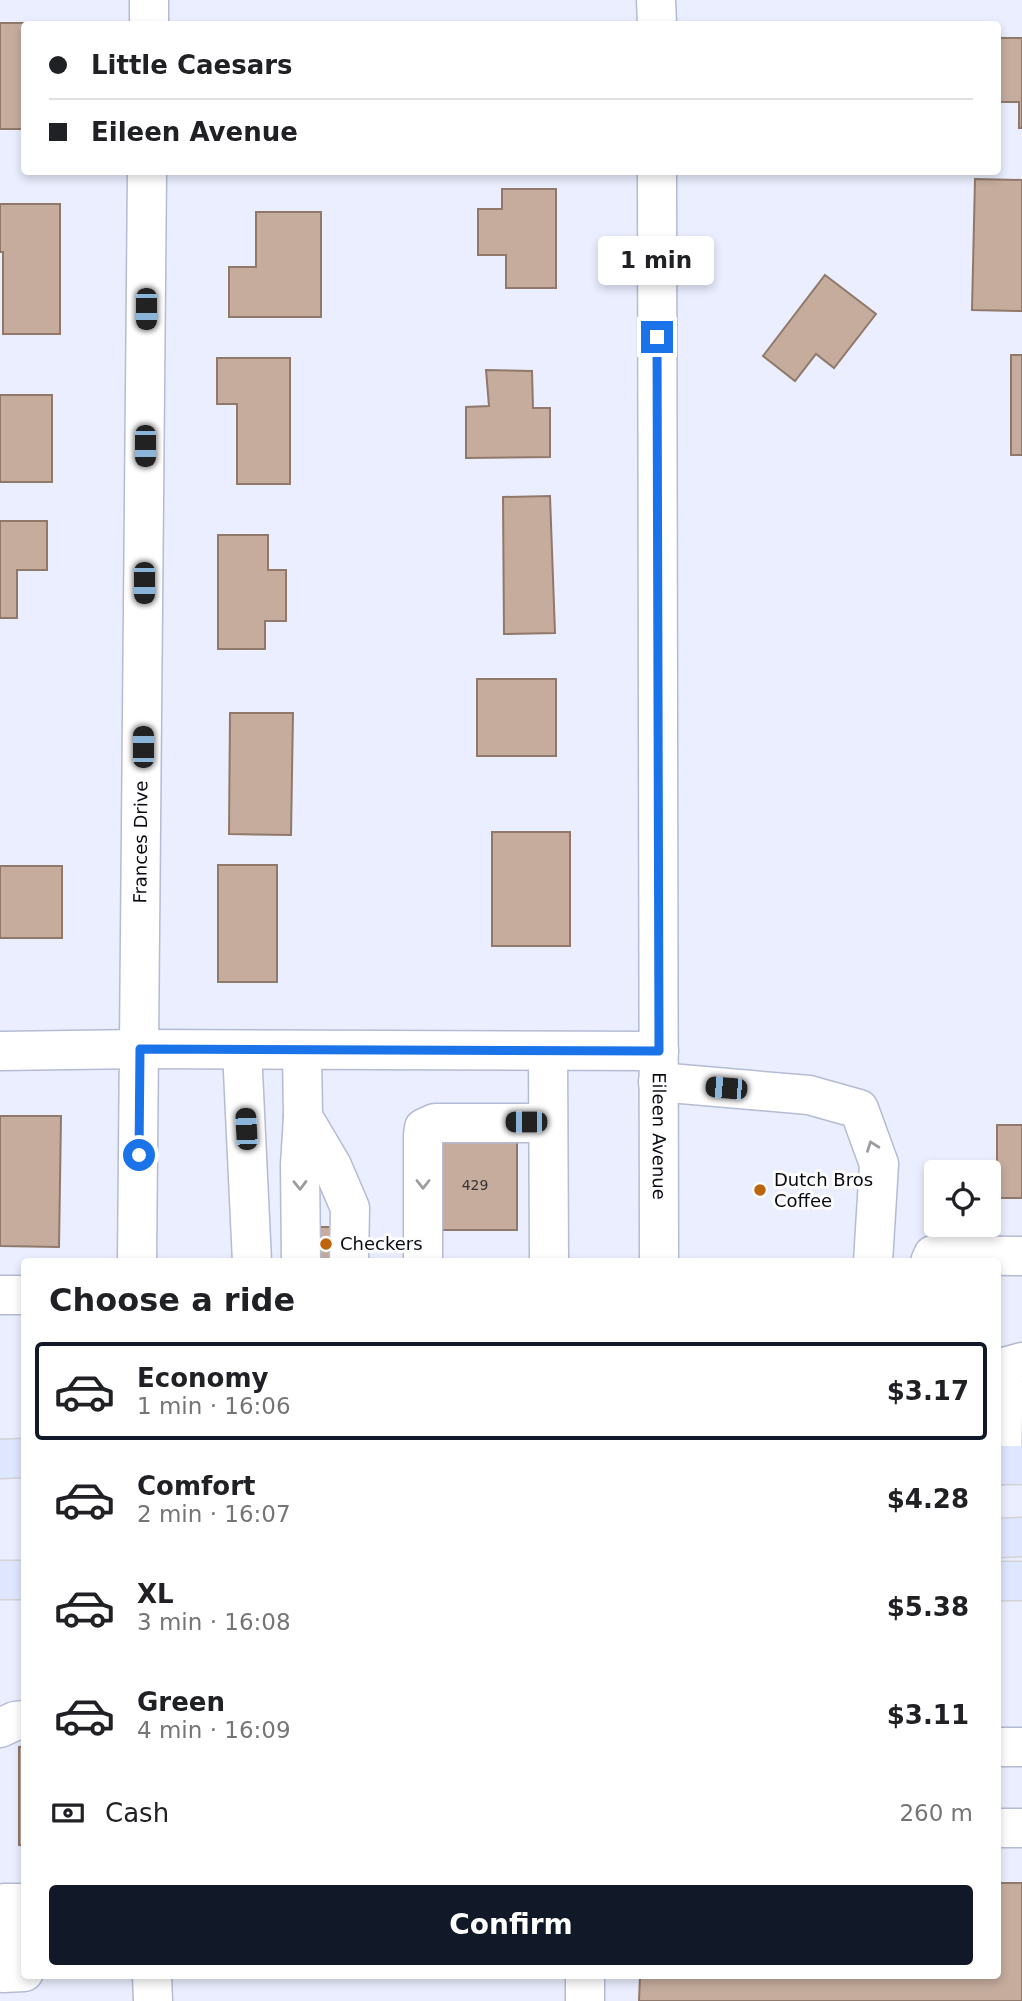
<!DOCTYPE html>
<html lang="en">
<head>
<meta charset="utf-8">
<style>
  body { margin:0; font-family:"DejaVu Sans",sans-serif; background:#f2f2f2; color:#202124; height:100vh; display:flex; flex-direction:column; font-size:26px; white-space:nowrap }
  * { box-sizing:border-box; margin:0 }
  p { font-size:23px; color:#757577 }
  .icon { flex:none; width:38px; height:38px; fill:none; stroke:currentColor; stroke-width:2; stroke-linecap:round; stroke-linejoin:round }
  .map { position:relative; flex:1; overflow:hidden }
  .sheet { position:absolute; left:21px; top:1258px; width:980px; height:721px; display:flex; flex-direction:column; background:#fff; border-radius:7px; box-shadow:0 4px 10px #0003 }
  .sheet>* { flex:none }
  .banner { position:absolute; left:21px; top:21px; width:980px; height:154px; border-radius:7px; box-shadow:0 4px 10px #0003; display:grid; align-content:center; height:154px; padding:0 28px; background:#fff }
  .tools { position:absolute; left:924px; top:1160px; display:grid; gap:14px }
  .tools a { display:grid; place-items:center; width:77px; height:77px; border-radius:7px; background:#fff; box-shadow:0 4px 10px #0003; font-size:35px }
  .end { position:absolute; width:32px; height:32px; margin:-16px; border:9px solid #1a73e8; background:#fff; box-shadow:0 0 0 4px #fff }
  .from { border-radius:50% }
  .bubble { position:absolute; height:49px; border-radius:7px; background:#fff; box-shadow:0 4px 10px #0003; font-size:23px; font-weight:600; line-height:49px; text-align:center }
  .car { position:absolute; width:21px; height:42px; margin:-21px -10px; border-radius:9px; box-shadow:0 0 5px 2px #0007; background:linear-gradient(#222 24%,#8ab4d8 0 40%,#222 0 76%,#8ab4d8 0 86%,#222 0) }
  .banner b { display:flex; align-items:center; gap:24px; height:66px; font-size:26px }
  .banner b+b { border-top:2px solid #e0e0e0 }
  .banner i { width:18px; height:18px; background:#202124 }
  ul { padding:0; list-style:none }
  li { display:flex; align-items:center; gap:21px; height:98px; margin:0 14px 10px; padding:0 14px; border:4px solid transparent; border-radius:7px }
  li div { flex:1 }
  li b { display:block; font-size:26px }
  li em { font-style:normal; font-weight:600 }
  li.selected { border-color:#111827 }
  li>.icon { width:63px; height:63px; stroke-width:1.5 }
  h2 { padding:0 28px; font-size:32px; line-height:84px }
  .pay { display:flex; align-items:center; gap:18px; height:77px; padding:0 28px; font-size:26px }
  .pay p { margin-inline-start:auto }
  .button { display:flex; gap:14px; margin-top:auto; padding:14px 28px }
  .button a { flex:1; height:80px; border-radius:7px; background:#111827; color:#fff; font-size:28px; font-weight:600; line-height:80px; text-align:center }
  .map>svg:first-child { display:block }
</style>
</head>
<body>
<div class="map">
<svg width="1022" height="2001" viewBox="0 0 1022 2001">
  <rect width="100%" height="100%" fill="#eaeefe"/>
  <g fill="#c5ac9d" stroke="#90796a" stroke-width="2">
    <rect x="0" y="23" width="24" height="106"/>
    <polygon points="999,38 1022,38 1022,128 1019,128 1019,102 999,102"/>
    <polygon points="975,179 1022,180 1022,311 972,310"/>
    <polygon points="502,189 556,189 556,288 506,288 506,255 478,255 478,209 502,209"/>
    <polygon points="0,204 60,204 60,334 3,334 3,252 0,252"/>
    <polygon points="256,212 321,212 321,317 229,317 229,267 256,267"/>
    <polygon points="825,275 876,314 834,368 816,354 795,381 763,356"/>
    <rect x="1011" y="355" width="11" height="100"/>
    <polygon points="217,358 290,358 290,484 237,484 237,404 217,404"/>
    <polygon points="486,370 532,371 533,408 550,408 550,457 466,458 466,407 489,406"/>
    <rect x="0" y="395" width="52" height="87"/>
    <polygon points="550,496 555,633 504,634 503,497"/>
    <polygon points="0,521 47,521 47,570 17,570 17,618 0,618"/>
    <polygon points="218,535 268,535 268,570 286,570 286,621 265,621 265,649 218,649"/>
    <rect x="477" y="679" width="79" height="77"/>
    <polygon points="230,713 293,713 291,835 229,834"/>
    <rect x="492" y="832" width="78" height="114"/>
    <rect x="218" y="865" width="59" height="117"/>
    <rect x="0" y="866" width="62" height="72"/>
    <polygon points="0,1116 61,1116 59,1247 0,1246"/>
    <rect x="997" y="1125" width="25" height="73"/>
    <rect x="434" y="1139" width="83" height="91"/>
    <rect x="314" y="1227" width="23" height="35"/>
    <rect x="19" y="1747" width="5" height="98"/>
    <polygon points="998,1883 1022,1883 1022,2001 639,2001 640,1976 998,1976"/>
  </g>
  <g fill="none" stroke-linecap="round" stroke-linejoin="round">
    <g stroke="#b4bbd3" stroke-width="41">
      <g id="minor">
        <polyline points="656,0 657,24"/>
        <polyline points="149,24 149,0"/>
        <path id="s1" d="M657 172 659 1262"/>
        <polyline points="242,1050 252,1262"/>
        <polyline points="0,1051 140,1049 659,1051"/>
        <polyline points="548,1051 549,1262"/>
        <polyline points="658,1082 809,1095 859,1109 879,1164 873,1262"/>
        <polyline points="303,1117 332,1166 350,1208 349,1262"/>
        <path id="s2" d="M137 1262 147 172"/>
        <polyline points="301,1262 300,1165 303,1117 302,1050"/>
        <polyline points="423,1262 423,1135 424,1128 435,1123 548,1123"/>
        <polyline points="930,1262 933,1255 1022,1256"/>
        <polyline points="0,1295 24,1295"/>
        <polyline points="1002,1465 1004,1367 1022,1362"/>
        <polyline points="0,1728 15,1721 24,1720"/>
        <polyline points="998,1747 1022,1747"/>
        <polyline points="998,1828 1022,1828"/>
        <polyline points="24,1903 4,1903 3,1973 24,1972"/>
        <polyline points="152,1976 153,2001"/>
        <polyline points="585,2001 585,1976"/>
      </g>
    </g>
    <g stroke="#d3d3d5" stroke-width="41">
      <g id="major">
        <polyline points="0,1459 24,1458"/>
        <polyline points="998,1465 1022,1465"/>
        <polyline points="998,1538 1022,1537"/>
        <polyline points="0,1580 24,1580"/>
        <polyline points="998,1581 1022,1581"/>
      </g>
    </g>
    <use href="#minor" stroke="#fff" stroke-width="38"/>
    <use href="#major" stroke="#dfe6ff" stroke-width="38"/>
  </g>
  <defs><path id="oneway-chevron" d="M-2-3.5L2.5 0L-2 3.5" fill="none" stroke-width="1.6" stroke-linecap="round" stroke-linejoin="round" transform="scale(1.75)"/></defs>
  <g stroke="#9d9da1">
    <use href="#oneway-chevron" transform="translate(872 1146) rotate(-110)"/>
    <use href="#oneway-chevron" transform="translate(423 1184) rotate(90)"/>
    <use href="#oneway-chevron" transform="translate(300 1185) rotate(89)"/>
  </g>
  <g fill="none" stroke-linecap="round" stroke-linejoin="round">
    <polyline stroke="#1a73e8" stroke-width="9" points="139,1155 140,1049 659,1051 657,337"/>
  </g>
  <g fill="#be640c" stroke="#fcfcfc" stroke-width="2.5">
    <circle cx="760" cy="1190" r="7"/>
    <circle cx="326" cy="1244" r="7"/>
  </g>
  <g text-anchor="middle" stroke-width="6" stroke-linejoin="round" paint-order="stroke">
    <g font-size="14" fill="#383336">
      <text x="475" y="1190">429</text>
    </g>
    <g font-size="18" fill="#090b13" stroke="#fcfcfc">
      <text dy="6" stroke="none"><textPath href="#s2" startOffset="420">Frances Drive</textPath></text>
      <text dy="6" stroke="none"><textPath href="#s1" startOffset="964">Eileen Avenue</textPath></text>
    </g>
    <g font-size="18" fill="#090b13" stroke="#fcfcfc" text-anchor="start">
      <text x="774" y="1186">Dutch Bros<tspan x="774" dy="21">Coffee</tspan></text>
      <text x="340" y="1250">Checkers</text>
    </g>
  </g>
</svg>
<div class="tools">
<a><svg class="icon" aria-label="locate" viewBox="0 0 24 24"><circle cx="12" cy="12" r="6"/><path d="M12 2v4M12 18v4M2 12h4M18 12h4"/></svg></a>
</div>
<i class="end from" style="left:139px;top:1155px"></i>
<i class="end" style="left:657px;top:337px"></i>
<div class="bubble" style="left:598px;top:236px;width:116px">1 min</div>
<i class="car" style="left:146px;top:309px;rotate:180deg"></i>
<i class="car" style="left:145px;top:446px;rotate:180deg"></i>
<i class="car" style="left:144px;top:583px;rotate:180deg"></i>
<i class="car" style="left:143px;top:747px;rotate:0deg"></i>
<i class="car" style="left:726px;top:1088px;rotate:275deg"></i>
<i class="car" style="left:526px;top:1122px;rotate:270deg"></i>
<i class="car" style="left:246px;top:1129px;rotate:357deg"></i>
<div class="banner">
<b><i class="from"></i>Little Caesars</b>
<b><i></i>Eileen Avenue</b>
</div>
<section class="sheet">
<h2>Choose a ride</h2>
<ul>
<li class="selected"><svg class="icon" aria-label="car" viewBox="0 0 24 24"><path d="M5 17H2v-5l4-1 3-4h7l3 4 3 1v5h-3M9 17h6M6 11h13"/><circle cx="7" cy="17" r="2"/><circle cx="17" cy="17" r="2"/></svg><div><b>Economy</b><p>1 min · 16:06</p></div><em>$3.17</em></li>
<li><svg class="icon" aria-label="car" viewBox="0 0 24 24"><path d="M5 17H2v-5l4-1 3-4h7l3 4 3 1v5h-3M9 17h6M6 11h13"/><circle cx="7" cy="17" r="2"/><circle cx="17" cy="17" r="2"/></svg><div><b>Comfort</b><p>2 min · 16:07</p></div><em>$4.28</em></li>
<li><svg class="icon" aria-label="car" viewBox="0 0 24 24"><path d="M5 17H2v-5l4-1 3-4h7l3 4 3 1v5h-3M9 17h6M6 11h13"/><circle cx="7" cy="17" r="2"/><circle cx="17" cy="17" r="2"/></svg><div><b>XL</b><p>3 min · 16:08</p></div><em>$5.38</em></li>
<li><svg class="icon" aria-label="car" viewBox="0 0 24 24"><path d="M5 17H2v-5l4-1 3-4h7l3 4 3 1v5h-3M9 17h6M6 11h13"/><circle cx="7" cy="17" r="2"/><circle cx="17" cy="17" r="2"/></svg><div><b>Green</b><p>4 min · 16:09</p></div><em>$3.11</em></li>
</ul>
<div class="pay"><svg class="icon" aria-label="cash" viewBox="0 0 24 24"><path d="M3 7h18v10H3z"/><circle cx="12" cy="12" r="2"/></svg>Cash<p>260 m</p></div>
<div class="button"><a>Confirm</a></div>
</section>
</div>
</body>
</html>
